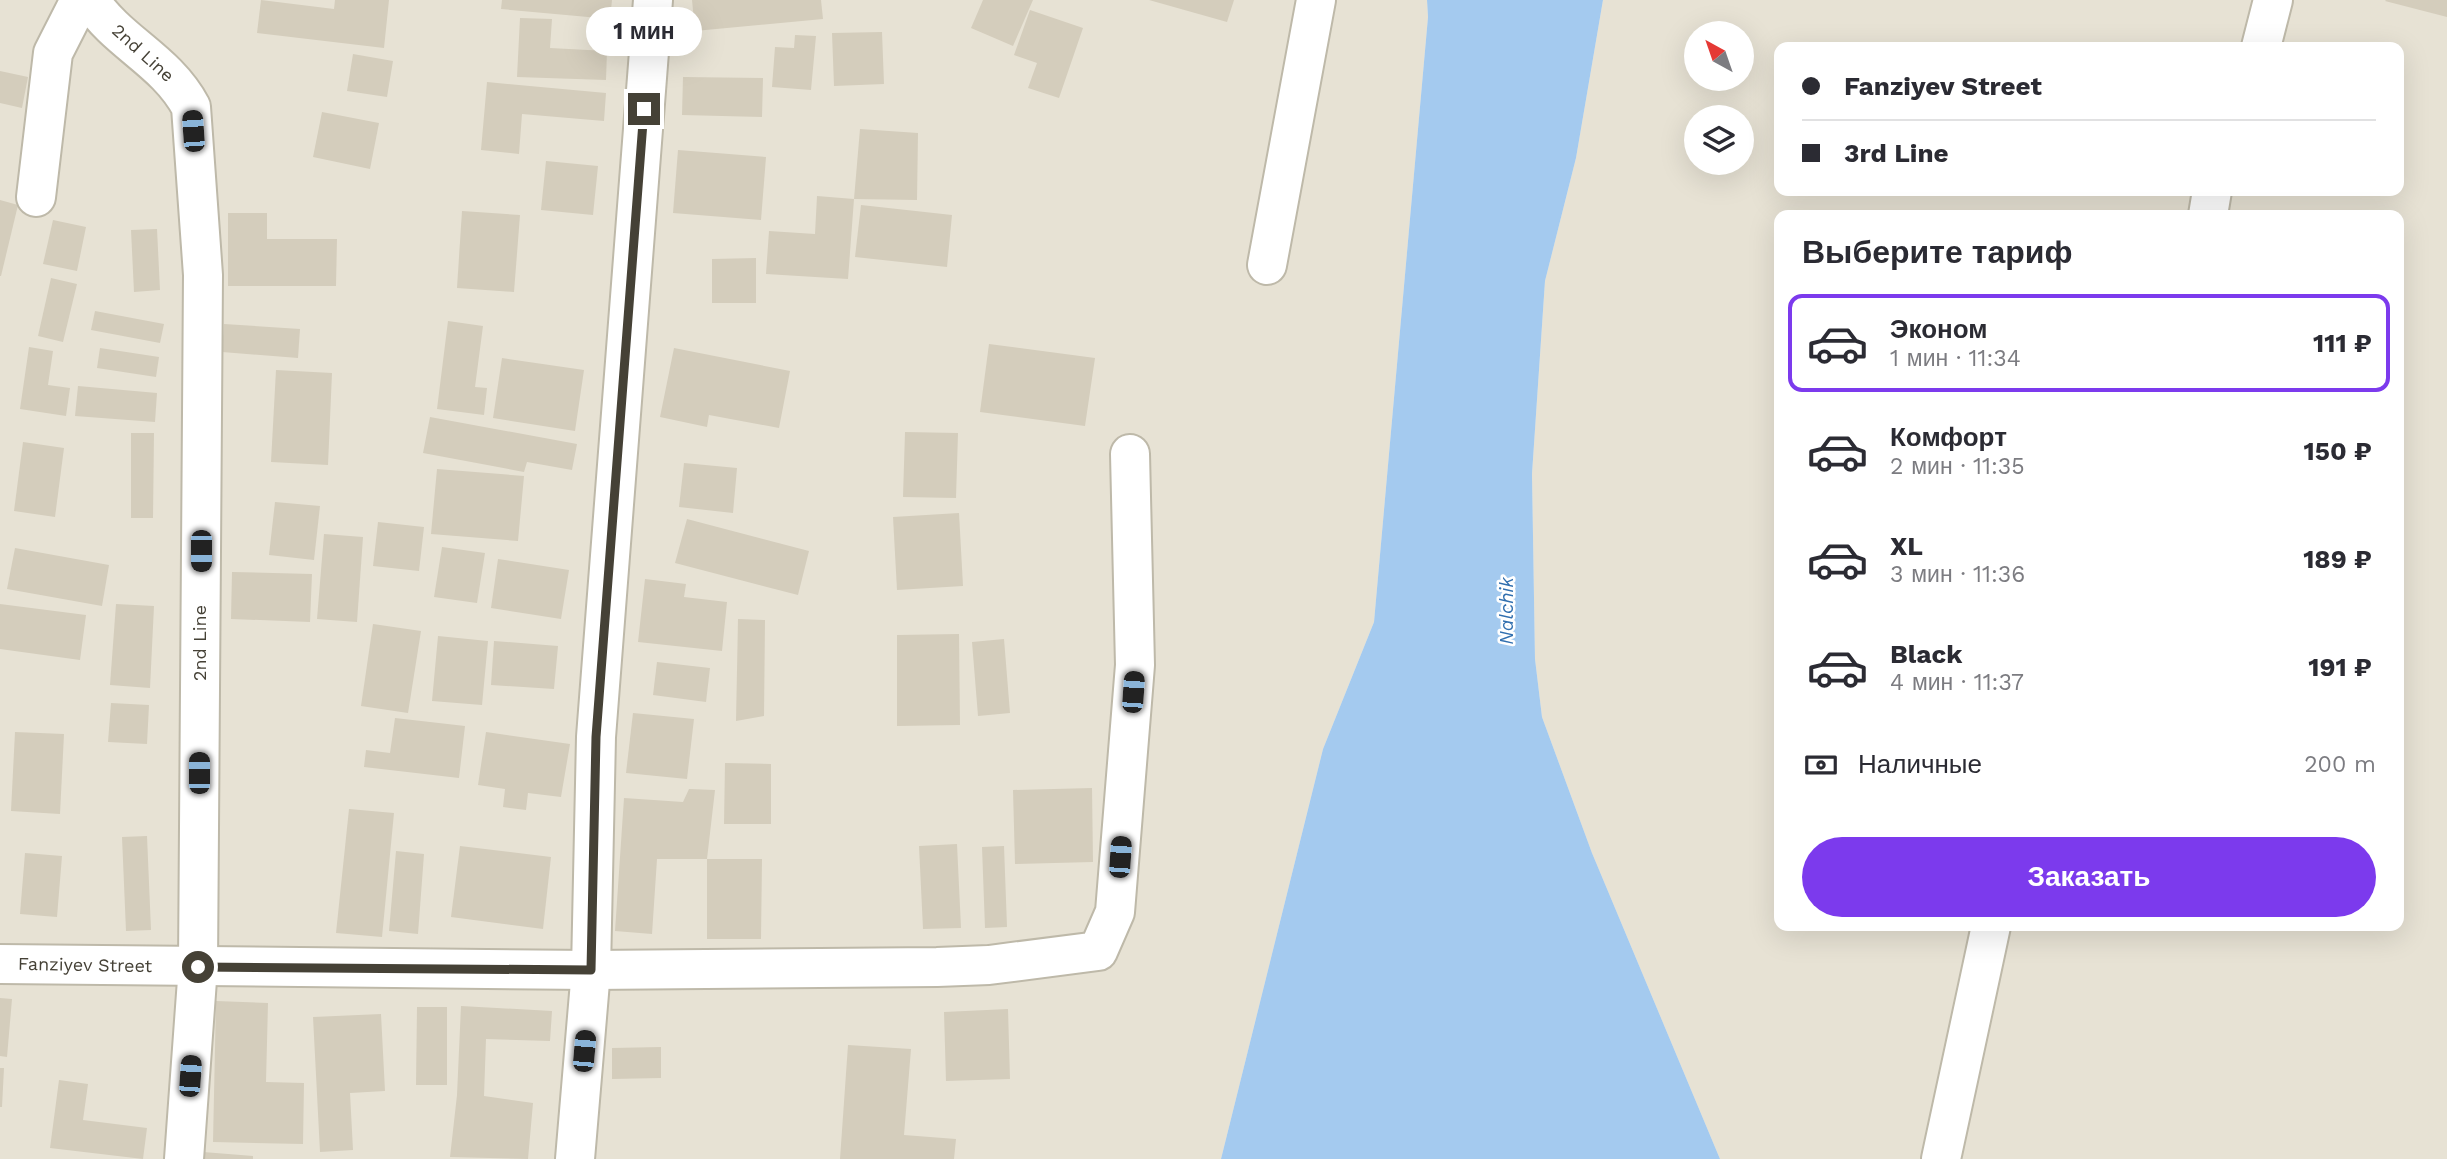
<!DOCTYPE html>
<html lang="ru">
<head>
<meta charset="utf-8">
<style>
  body { margin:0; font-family:"Work Sans",sans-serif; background:#f2f2f3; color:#2b2b33; height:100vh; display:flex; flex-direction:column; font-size:26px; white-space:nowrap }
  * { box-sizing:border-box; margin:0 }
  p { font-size:23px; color:#7c7c81 }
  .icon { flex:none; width:38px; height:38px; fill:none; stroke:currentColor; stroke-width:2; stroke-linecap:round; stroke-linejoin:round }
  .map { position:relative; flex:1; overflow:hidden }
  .details { position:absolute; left:1774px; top:210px; width:630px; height:721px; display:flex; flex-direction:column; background:#fff; border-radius:14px; box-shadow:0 7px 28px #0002 }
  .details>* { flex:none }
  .hud { position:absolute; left:1774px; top:42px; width:630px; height:154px; border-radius:14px; box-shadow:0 7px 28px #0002; display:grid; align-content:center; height:154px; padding:0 28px; background:#fff }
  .needle { width:46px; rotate:320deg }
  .controls { position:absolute; left:1684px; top:21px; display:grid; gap:14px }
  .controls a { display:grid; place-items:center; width:70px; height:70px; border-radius:50%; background:#fff; box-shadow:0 7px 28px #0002; font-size:35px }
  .end { position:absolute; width:32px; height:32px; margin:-16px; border:9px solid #454136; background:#fff; box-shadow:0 0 0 4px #fff }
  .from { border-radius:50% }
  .bubble { position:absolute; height:49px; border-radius:24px; background:#fff; box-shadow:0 7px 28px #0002; font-size:23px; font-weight:700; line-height:49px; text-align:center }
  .car { position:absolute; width:21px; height:42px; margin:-21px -10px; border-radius:9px; box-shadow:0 0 5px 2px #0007; background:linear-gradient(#222 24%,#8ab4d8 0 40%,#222 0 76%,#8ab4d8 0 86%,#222 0) }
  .hud b { display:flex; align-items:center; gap:24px; height:66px; font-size:26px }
  .hud b+b { border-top:2px solid #e1e1e2 }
  .hud i { width:18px; height:18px; background:#2b2b33 }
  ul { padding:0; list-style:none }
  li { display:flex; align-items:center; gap:21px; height:98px; margin:0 14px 10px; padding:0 14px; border:4px solid transparent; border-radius:14px }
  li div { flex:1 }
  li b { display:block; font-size:26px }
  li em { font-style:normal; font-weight:700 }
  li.active { border-color:#7c3aed }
  li>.icon { width:63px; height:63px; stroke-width:1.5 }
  h2 { padding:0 28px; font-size:32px; line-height:84px }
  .pay { display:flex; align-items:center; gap:18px; height:77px; padding:0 28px; font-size:26px }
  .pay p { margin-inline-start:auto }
  .action { display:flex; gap:14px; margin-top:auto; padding:14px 28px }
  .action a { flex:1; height:80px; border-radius:42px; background:#7c3aed; color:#fff; font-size:28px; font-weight:700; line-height:80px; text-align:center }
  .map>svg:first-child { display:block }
</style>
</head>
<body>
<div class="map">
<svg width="2447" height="1159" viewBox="0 0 2447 1159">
  <rect width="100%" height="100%" fill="#f3f0e6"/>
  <g fill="#e7e2d4" fill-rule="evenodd">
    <polygon points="0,0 1427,0 1428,17 1374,622 1323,749 1221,1159 0,1159"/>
    <path d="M1603 0H2447V1159H1720L1592 853 1542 717 1535 659 1532 474 1545 281 1576 158ZM1696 33H1741V79H1696ZM1780 47H2399V191H1780ZM1696 117H1741V163H1696ZM1780 215H2399V926H1780Z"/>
  </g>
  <polygon fill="#a4caef" points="1427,0 1603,0 1576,158 1545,281 1532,474 1535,659 1542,717 1592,853 1720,1159 1221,1159 1323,749 1374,622 1428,17"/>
  <g fill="#d4cdbc">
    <polygon points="261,0 334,9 335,0 389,0 384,48 257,33"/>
    <polygon points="502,0 612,0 610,19 501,9"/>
    <polygon points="692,0 821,0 823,19 695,31"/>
    <polygon points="983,0 1033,0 1013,46 971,28"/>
    <polygon points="1149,0 1234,0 1227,22"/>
    <polygon points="2386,0 2447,0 2447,17 2385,1"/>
    <polygon points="1030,10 1083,28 1059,98 1028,88 1037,63 1014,55"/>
    <polygon points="520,18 552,19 550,48 607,51 606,80 517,77"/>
    <polygon points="882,32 884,84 834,86 832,33"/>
    <polygon points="795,35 816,36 811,90 772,87 775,47 794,48"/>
    <polygon points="353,54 393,61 387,97 347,91"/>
    <polygon points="0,71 28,77 22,108 0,103"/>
    <polygon points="683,77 763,78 762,117 682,115"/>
    <polygon points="487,82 606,93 604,121 522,114 519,154 481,150"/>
    <polygon points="322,112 379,123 370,169 313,157"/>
    <polygon points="860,129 918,133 917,200 854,199"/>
    <polygon points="678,150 766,157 761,220 673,213"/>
    <polygon points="546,161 598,166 593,215 541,210"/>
    <polygon points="817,196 854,199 848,279 766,274 769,231 815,234"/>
    <polygon points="0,200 18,205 1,276 0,276"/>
    <polygon points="861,205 952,215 947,267 855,257"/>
    <polygon points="462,211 520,215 514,292 457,288"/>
    <polygon points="228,213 267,213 267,239 337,239 336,286 228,286"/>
    <polygon points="53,220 86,227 77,271 43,264"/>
    <polygon points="157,229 160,290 134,292 131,230"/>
    <polygon points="756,258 756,303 712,303 712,259"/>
    <polygon points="51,278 77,284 63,342 38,336"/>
    <polygon points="95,311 164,324 160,343 91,330"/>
    <polygon points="448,321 483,326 475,387 487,388 484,415 437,409"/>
    <polygon points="224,324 300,329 298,358 222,352"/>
    <polygon points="989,344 1095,358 1085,426 980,412"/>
    <polygon points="29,347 53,351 48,385 70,388 66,416 20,409"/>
    <polygon points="100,348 159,357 156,377 97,368"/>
    <polygon points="674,348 790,371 779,428 709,415 707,427 660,417"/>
    <polygon points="502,358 584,370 575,431 493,418"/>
    <polygon points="276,370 332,373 328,465 271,462"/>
    <polygon points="78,386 157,393 155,422 75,416"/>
    <polygon points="430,417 577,444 572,470 527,462 524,472 423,453"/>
    <polygon points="905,432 958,433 956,498 903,497"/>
    <polygon points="131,433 154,433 153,518 131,518"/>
    <polygon points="23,442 64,448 55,517 14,511"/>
    <polygon points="684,463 737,468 733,513 679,507"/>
    <polygon points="437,469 524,476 518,541 431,534"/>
    <polygon points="275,502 320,506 314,560 269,555"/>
    <polygon points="959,513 963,586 897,590 893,517"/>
    <polygon points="687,519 809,551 798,595 675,563"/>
    <polygon points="378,522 424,527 419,571 373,566"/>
    <polygon points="324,534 363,537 357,622 317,619"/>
    <polygon points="442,547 485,553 477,603 434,597"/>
    <polygon points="15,548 109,565 102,606 7,589"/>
    <polygon points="498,559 569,570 561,619 491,608"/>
    <polygon points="232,572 312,574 310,622 231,619"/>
    <polygon points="645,579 686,584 684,597 727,602 722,651 638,642"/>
    <polygon points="0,604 86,615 80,660 0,649"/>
    <polygon points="116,604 154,606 150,688 110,685"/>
    <polygon points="738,619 765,620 764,716 736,721"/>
    <polygon points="373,624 421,631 408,713 361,706"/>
    <polygon points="959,634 960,725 897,726 897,635"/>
    <polygon points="438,636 488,641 482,705 432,701"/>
    <polygon points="1004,639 1010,713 978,716 972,642"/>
    <polygon points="494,641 558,646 554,689 491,685"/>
    <polygon points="657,662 710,668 706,702 653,695"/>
    <polygon points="111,703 149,705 147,744 108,742"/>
    <polygon points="633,713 694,719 687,779 626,773"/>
    <polygon points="395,718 465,726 459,778 364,767 366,750 390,753"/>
    <polygon points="15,732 64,734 60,814 11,811"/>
    <polygon points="486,732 570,744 561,797 528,793 526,810 503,807 505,789 478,785"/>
    <polygon points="725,763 771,764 771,824 724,824"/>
    <polygon points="1092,788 1093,862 1015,864 1013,790"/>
    <polygon points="689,789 715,790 707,859 657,859 652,934 615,931 624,798 683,802"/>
    <polygon points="349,809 394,813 382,937 336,933"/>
    <polygon points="147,836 151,930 126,931 122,837"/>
    <polygon points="957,844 961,928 923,929 919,846"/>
    <polygon points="460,846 551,857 543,929 451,917"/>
    <polygon points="1004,846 1007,927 985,928 982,847"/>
    <polygon points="396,851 424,854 418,934 389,931"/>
    <polygon points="25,853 62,856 57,917 20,914"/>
    <polygon points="707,859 762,859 761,939 707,939"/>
    <polygon points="0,998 12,999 7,1057 0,1056"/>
    <polygon points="216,1001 268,1003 266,1082 304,1083 303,1144 213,1142"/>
    <polygon points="461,1006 552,1011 550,1041 486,1039 484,1096 533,1103 528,1159 450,1157 457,1095"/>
    <polygon points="417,1007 447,1007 447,1085 416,1085"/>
    <polygon points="1008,1009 1010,1079 946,1081 944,1012"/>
    <polygon points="381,1014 385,1091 350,1093 353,1150 320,1152 313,1017"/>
    <polygon points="848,1045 911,1049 904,1135 956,1139 954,1159 840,1159"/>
    <polygon points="661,1047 661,1078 612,1079 612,1048"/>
    <polygon points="0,1068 4,1068 2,1107 0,1107"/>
    <polygon points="59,1080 88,1084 83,1120 147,1128 143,1159 50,1148"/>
    <polygon points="203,1152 253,1156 253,1159 202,1159"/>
  </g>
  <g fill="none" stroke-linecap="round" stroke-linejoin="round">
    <g stroke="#beb9a9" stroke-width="42">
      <g id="minor">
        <path d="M90 0C118 43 166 60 191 107L203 275 198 966 184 1159"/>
        <polyline points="2261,47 2273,0"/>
        <polyline points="36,197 53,53 80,0"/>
        <polyline points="2208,215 2212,191"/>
        <polyline points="1267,265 1316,0"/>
        <polyline points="0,964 591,970 937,967 989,965 1098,951 1115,912 1135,665 1130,454"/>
        <polyline points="575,1159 591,970 596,737 653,0"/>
        <polyline points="1941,1159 1991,926"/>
      </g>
    </g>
    <use href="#minor" stroke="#fff" stroke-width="38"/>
  </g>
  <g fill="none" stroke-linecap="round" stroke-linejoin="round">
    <polyline stroke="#454136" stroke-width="9" points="198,967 591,970 596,737 644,109"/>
  </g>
  <g text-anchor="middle" stroke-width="5" stroke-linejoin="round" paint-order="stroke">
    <g font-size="18" fill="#454136" stroke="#fff">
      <text transform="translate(143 53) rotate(42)" y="6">2nd Line</text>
      <text transform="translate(200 643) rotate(-90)" y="6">2nd Line</text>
      <text transform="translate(85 965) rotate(1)" y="6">Fanziyev Street</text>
    </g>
    <g font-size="19" font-style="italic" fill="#316faf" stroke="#fff">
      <text transform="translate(1506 611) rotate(-90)" y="7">Nalchik</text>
    </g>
  </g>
</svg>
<div class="controls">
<a><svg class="needle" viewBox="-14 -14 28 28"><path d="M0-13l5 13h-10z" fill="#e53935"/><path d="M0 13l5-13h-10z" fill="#7c7c81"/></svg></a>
<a><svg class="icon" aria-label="layers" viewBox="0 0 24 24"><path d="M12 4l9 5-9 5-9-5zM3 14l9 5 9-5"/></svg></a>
</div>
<i class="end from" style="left:198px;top:967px"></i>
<i class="end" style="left:644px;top:109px"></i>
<div class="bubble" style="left:586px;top:7px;width:116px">1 мин</div>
<i class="car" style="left:193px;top:131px;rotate:356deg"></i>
<i class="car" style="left:201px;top:551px;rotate:180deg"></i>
<i class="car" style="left:1133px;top:692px;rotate:4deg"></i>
<i class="car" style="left:199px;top:773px;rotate:0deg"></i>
<i class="car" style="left:1120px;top:857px;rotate:4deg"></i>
<i class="car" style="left:584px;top:1051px;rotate:5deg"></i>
<i class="car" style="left:190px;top:1076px;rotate:4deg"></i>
<div class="hud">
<b><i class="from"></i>Fanziyev Street</b>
<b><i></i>3rd Line</b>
</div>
<section class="details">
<h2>Выберите тариф</h2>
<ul>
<li class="active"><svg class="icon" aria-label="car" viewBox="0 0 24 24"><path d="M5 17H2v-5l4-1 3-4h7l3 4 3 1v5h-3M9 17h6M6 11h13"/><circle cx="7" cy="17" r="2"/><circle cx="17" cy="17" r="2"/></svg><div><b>Эконом</b><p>1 мин · 11:34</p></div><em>111 ₽</em></li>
<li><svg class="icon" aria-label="car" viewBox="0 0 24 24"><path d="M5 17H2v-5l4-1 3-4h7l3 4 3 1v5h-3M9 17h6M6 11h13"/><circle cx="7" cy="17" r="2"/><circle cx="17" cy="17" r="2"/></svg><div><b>Комфорт</b><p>2 мин · 11:35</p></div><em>150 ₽</em></li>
<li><svg class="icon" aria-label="car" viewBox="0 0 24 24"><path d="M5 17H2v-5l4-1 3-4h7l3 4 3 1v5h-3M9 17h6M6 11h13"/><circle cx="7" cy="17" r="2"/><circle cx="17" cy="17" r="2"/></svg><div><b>XL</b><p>3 мин · 11:36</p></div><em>189 ₽</em></li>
<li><svg class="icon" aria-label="car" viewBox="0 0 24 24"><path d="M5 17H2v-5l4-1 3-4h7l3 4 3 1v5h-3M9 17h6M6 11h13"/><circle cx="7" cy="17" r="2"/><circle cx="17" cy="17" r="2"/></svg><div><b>Black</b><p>4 мин · 11:37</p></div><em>191 ₽</em></li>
</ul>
<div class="pay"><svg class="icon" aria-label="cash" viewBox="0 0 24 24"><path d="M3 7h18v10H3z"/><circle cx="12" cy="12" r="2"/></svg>Наличные<p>200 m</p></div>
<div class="action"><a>Заказать</a></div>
</section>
</div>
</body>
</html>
